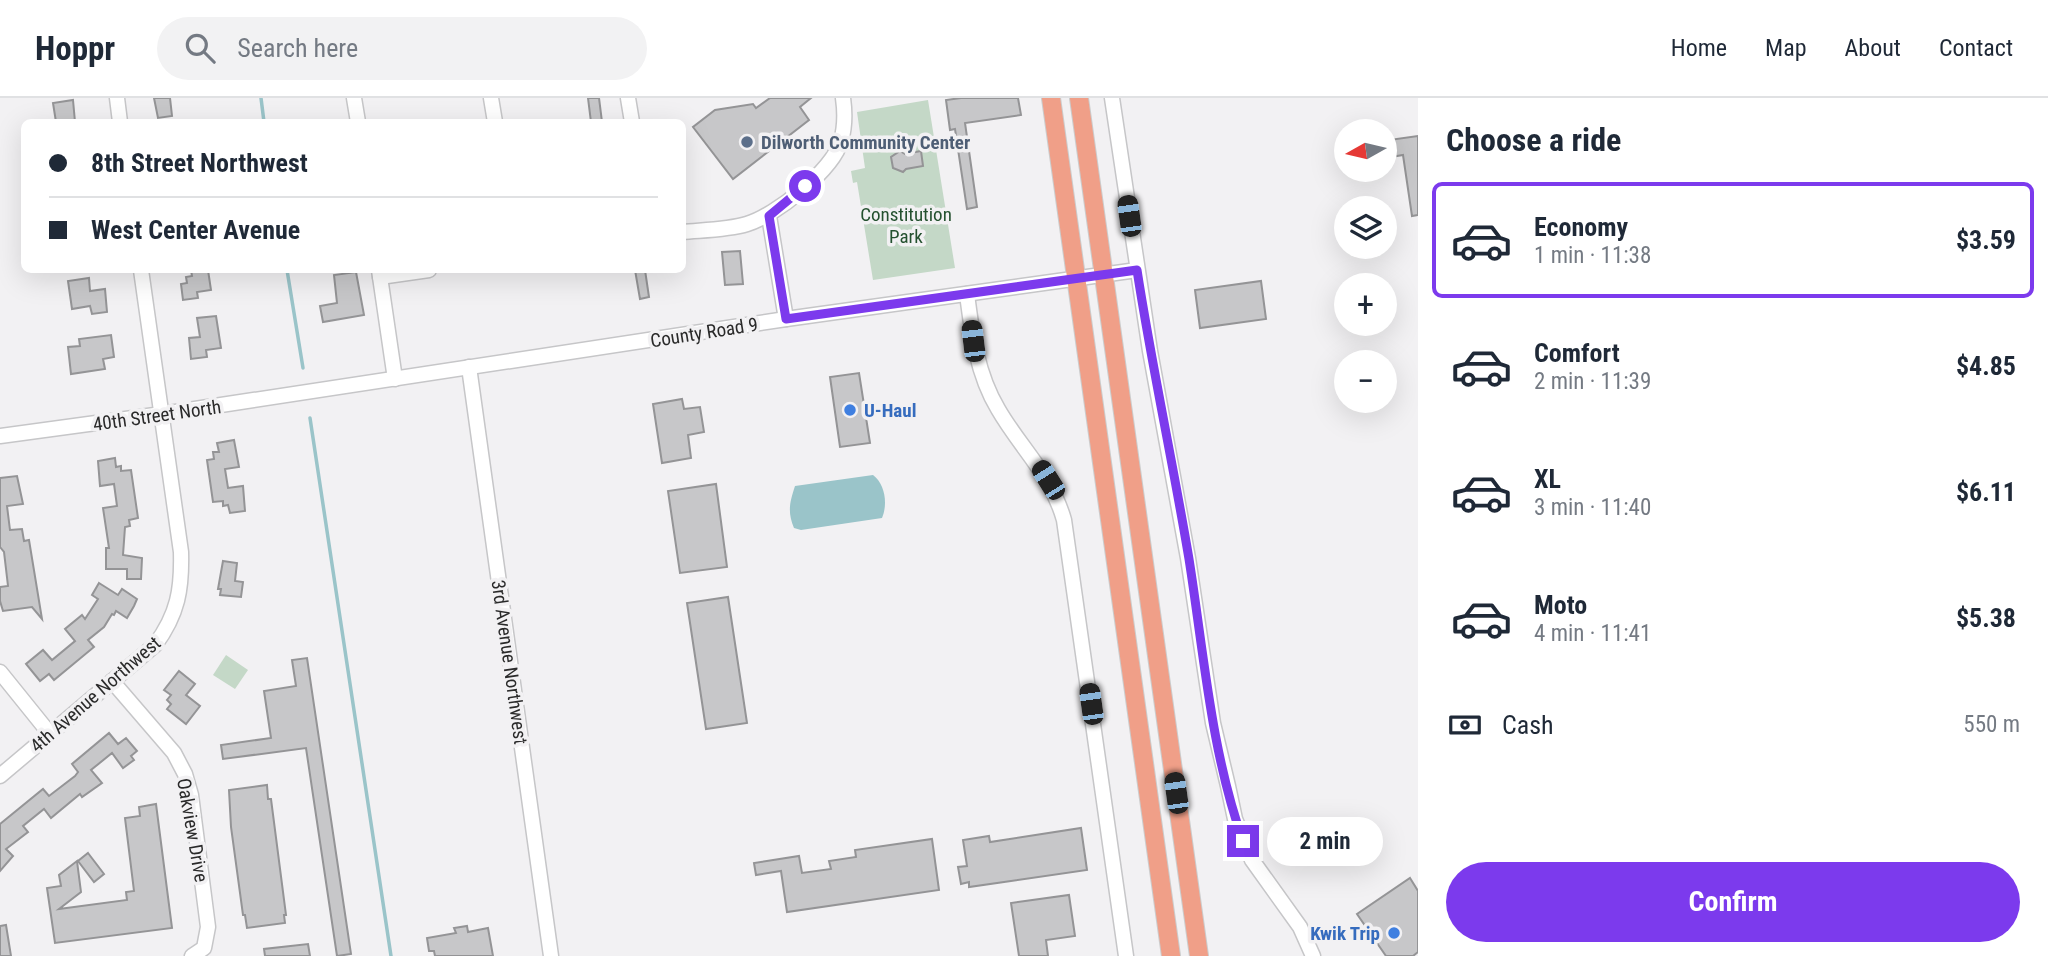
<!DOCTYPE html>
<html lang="en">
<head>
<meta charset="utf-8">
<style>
  body { margin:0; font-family:"Roboto Condensed",sans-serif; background:#f2f2f3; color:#1f2937; height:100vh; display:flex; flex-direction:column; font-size:26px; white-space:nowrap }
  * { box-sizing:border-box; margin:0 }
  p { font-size:23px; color:#747a83 }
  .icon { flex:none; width:38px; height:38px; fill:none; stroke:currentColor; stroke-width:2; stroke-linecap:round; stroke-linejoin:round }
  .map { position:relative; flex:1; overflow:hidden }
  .details { display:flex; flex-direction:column; background:#fff; width:630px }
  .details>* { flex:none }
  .top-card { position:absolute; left:21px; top:21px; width:665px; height:154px; border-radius:10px; box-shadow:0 7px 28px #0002; display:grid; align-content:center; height:154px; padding:0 28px; background:#fff }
  .needle { width:46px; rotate:262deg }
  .tools { position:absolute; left:1334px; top:21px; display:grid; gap:14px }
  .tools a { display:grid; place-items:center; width:63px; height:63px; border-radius:50%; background:#fff; box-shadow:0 7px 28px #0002; font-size:35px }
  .end { position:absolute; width:32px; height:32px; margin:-16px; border:9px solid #7c3aed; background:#fff; box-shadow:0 0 0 4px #fff }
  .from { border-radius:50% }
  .bubble { position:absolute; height:49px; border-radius:24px; background:#fff; box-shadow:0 7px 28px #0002; font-size:23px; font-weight:700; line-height:49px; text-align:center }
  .car { position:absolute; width:21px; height:42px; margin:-21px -10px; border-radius:9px; box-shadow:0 0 5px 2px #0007; background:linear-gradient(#222 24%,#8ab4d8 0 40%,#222 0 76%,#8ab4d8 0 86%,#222 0) }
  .top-card b { display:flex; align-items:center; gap:24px; height:66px; font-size:26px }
  .top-card b+b { border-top:2px solid #e0e1e3 }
  .top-card i { width:18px; height:18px; background:#1f2937 }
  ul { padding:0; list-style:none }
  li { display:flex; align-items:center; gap:21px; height:116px; margin:0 14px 10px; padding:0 14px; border:4px solid transparent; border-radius:10px }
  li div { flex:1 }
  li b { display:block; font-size:26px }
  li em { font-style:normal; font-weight:700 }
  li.on { border-color:#7c3aed }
  li>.icon { width:63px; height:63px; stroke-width:1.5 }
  h2 { padding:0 28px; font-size:32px; line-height:84px }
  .pay { display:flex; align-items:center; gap:18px; height:77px; padding:0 28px; font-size:26px }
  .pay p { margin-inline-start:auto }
  .cta { display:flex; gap:14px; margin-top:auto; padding:14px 28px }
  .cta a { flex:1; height:80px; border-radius:42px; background:#7c3aed; color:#fff; font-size:28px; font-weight:700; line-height:80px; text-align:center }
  header { display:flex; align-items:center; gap:42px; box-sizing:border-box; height:98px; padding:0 35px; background:#fff; border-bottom:2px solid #e0e1e3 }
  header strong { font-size:33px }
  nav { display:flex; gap:38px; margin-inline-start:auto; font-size:24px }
  .search { width:490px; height:63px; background:#f2f2f3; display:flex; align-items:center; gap:18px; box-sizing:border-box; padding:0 24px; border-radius:38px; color:#747a83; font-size:26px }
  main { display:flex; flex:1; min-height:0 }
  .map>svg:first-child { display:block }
</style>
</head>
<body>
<header>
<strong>Hoppr</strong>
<div class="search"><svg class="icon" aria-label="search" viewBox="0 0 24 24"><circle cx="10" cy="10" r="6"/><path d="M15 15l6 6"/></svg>Search here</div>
<nav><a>Home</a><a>Map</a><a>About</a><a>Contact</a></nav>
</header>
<main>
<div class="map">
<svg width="1418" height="858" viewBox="0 0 1418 858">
  <rect width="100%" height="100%" fill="#f2f1f3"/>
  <g fill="#c4d8c7">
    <polygon points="928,2 955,170 873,182 857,84 853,85 851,73 865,70 857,14"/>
    <polygon points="226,557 248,572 235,591 213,577"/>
  </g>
  <path fill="#9ac4c9" d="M873 377C885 386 888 406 882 420L801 432 794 430C787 413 790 404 795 388Z"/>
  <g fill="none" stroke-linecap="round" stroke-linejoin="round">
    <g stroke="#9ac4c9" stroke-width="3.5">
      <polyline points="261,0 264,24"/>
      <polyline points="287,172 303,270"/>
      <polyline points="310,320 391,858"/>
    </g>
  </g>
  <g fill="#c7c7c9" stroke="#949496" stroke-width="2">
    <polygon points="154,0 170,0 172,18 158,20"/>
    <polygon points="588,0 599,0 602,24 591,24"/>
    <polygon points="770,0 811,0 800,9 809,22 733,81 693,29 715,12 753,6 756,10"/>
    <polygon points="961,0 1018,0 1021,17 965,25 977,109 967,111 955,31 950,32 946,2"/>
    <polygon points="73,2 75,24 56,24 53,5"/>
    <polygon points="1418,38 1418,117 1412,118 1403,57 1391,59 1389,42"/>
    <polygon points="900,53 905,56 921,53 923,68 906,71 903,74 893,70 891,59"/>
    <polygon points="740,153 743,186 725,187 722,154"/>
    <polygon points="191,172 208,172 211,192 197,194 198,200 183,202 181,186 187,185 186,179 192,178"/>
    <polygon points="635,172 645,172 649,199 640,201"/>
    <polygon points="356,174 364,217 323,224 320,208 337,205 334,177"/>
    <polygon points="89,180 90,193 105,191 107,214 92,216 90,208 72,211 68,183"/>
    <polygon points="1261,183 1266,221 1200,230 1195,192"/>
    <polygon points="216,218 221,250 206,252 207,259 191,261 189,240 200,239 197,220"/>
    <polygon points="111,237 114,259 103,261 105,271 71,276 68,249 80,248 79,241"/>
    <polygon points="859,275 870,345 840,349 830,279"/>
    <polygon points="682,301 684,311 700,309 704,334 688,337 691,360 662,365 653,306"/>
    <polygon points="234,342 239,369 225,371 228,390 243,388 245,413 230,415 228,407 223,408 223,403 213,404 207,362 214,361 213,354 219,354 217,345"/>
    <polygon points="115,360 116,369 121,368 121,373 131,372 138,420 129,422 130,428 125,429 123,457 142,460 141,481 127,481 127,471 106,471 106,450 109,450 103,410 117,408 114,386 100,388 98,363"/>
    <polygon points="17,378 23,406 7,408 10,432 22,431 24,443 29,442 42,521 32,509 3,513 0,503 0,489 8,488 4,454 0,449 0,380"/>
    <polygon points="716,386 727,469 680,475 668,393"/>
    <polygon points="223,463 237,465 235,483 243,484 241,499 220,497 221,491 218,491"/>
    <polygon points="99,485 118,497 122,491 137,501 134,508 127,520 116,513 114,517 112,516 104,529 88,542 94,549 54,582 49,576 40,583 26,566 43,552 52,562 75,543 65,531 82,517 85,521 98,501 92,497"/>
    <polygon points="728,499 747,625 706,631 687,505"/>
    <polygon points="307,560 351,856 337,858 306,650 223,661 221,647 271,640 264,593 296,588 292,562"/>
    <polygon points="179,573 195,586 186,597 200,608 186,626 167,611 171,606 167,602 171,597 164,592"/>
    <polygon points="109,635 118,646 126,640 137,653 131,658 134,662 123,670 112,655 91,672 102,685 82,699 80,696 51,720 44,711 23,728 28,734 6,751 13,758 0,773 0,726 43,691 49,698 75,678 78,674 72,666"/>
    <polygon points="267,687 268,701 271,701 286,817 284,817 285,825 247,830 245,817 243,817 231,729 229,692"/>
    <polygon points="156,706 172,830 55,845 47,790 61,788 59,777 77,763 81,794 59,811 127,802 126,794 134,793 125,720 140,718 139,709"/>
    <polygon points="1081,730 1087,772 969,789 969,784 961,786 958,769 967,768 963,742 989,738 990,744"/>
    <polygon points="932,741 939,792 787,814 781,773 756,777 754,765 799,758 802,775 831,771 829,763 856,759 855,752"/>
    <polygon points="88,755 104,776 94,784 78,763"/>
    <polygon points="1410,780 1418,793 1418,854 1413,858 1386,858 1357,816"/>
    <polygon points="1069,797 1075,838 1046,842 1048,858 1019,858 1011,805"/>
    <polygon points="6,827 11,858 0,858 0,828"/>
    <polygon points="467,828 468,834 488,830 493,858 435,858 434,853 429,853 427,840 456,835 454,830"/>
    <polygon points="308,846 310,858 265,858 264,851"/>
  </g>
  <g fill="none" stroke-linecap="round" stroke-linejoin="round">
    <g stroke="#c6c6c8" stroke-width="17">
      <g id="minor">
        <polyline points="117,0 120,24"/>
        <polyline points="354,0 358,24"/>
        <polyline points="491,0 495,24"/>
        <polyline points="628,0 632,24"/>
        <polyline points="1112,0 1150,253 1188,460 1213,625 1228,688 1235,721 1252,762 1300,829 1313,858"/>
        <polyline points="769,118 786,221"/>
        <path d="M682 134C703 132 727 132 747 126 775 118 833 72 841 43 845 29 845 14 843 0"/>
        <polyline points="379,172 395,281"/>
        <polyline points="380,179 429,172"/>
        <path d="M967 196C972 236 977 276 998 311 1021 351 1051 376 1064 422L1126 858"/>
        <polyline points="469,269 551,858"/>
        <polyline points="0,338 162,316 786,221 1137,172"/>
        <polyline points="0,574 50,636"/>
        <polyline points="112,583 174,655 185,676 191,697 208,829 204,850 192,858"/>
        <path d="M0 678 155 547C178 516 182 491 181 454L141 172"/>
      </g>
    </g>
    <g stroke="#ccc" stroke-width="20">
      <g id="major">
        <polyline points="1051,0 1171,858"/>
        <polyline points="1079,0 1199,858"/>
      </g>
    </g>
    <use href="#minor" stroke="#fff" stroke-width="14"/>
    <use href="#major" stroke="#f09f88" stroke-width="18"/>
  </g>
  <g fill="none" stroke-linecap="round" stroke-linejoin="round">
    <path stroke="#7c3aed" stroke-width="9" d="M805 88 769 118 786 221 1137 172C1152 269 1173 365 1189 461 1204 556 1211 653 1243 743"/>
  </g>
  <circle fill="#5c6f8a" stroke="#f2f1f3" stroke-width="2.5" cx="747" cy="44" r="7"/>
  <g fill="#3f7fe0" stroke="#f2f1f3" stroke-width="2.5">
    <circle cx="850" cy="312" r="7"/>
    <circle cx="1394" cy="835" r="7"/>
  </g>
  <g text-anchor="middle" stroke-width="7" stroke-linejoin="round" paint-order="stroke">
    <g font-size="19" font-weight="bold" fill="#4e5e75" stroke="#f2f1f3" text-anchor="start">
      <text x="761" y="51">Dilworth Community Center</text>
    </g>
    <g font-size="19" fill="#24512f" stroke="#f2f1f3">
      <text x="906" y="123">Constitution<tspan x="906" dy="22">Park</tspan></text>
    </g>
    <g font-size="19" fill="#2a2a2a" stroke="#f2f1f3">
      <text transform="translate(704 234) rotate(-9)" y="7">County Road 9</text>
      <text transform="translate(157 317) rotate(-8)" y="7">40th Street North</text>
      <text transform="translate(510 564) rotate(82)" y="7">3rd Avenue Northwest</text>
      <text transform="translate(95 596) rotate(-41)" y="7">4th Avenue Northwest</text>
      <text transform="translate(193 732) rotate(80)" y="7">Oakview Drive</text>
    </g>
    <g font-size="19" font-weight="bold" fill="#366cbe" stroke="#f2f1f3" text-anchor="start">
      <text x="864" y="319">U-Haul</text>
      <text x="1380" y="842" text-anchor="end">Kwik Trip</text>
    </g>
  </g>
</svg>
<div class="tools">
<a><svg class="needle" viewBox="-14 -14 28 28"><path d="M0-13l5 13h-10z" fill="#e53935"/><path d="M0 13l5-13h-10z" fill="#747a83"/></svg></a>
<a><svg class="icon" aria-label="layers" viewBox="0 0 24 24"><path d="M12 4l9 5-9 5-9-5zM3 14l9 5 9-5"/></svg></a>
<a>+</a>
<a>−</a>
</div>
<i class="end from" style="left:805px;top:88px"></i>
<i class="end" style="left:1243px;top:743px"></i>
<div class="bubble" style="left:1267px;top:719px;width:116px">2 min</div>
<i class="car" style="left:1129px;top:118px;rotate:352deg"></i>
<i class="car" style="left:973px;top:243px;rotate:353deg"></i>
<i class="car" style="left:1048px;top:382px;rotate:328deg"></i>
<i class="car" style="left:1091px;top:606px;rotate:352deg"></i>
<i class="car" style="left:1176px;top:695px;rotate:352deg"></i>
<div class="top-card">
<b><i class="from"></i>8th Street Northwest</b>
<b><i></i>West Center Avenue</b>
</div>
</div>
<section class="details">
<h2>Choose a ride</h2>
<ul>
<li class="on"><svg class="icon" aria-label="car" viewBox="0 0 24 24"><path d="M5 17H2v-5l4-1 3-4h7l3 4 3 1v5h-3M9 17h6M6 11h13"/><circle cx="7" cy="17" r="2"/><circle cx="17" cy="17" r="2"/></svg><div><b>Economy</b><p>1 min · 11:38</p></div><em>$3.59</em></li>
<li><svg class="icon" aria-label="car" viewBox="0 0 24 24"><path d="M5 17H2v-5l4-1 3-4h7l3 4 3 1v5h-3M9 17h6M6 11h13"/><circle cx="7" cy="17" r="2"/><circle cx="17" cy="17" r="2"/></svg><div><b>Comfort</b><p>2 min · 11:39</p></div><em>$4.85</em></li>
<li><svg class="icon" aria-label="car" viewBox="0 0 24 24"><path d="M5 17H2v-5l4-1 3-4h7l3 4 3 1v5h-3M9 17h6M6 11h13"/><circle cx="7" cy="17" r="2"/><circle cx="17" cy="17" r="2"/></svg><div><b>XL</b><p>3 min · 11:40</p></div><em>$6.11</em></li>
<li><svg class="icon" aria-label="car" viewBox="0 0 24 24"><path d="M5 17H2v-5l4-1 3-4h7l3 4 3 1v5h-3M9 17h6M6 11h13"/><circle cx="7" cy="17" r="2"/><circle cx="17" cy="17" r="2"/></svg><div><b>Moto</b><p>4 min · 11:41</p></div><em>$5.38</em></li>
</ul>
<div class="pay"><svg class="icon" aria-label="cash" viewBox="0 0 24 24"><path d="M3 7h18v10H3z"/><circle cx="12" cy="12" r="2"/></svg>Cash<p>550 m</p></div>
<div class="cta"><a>Confirm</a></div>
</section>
</main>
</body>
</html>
